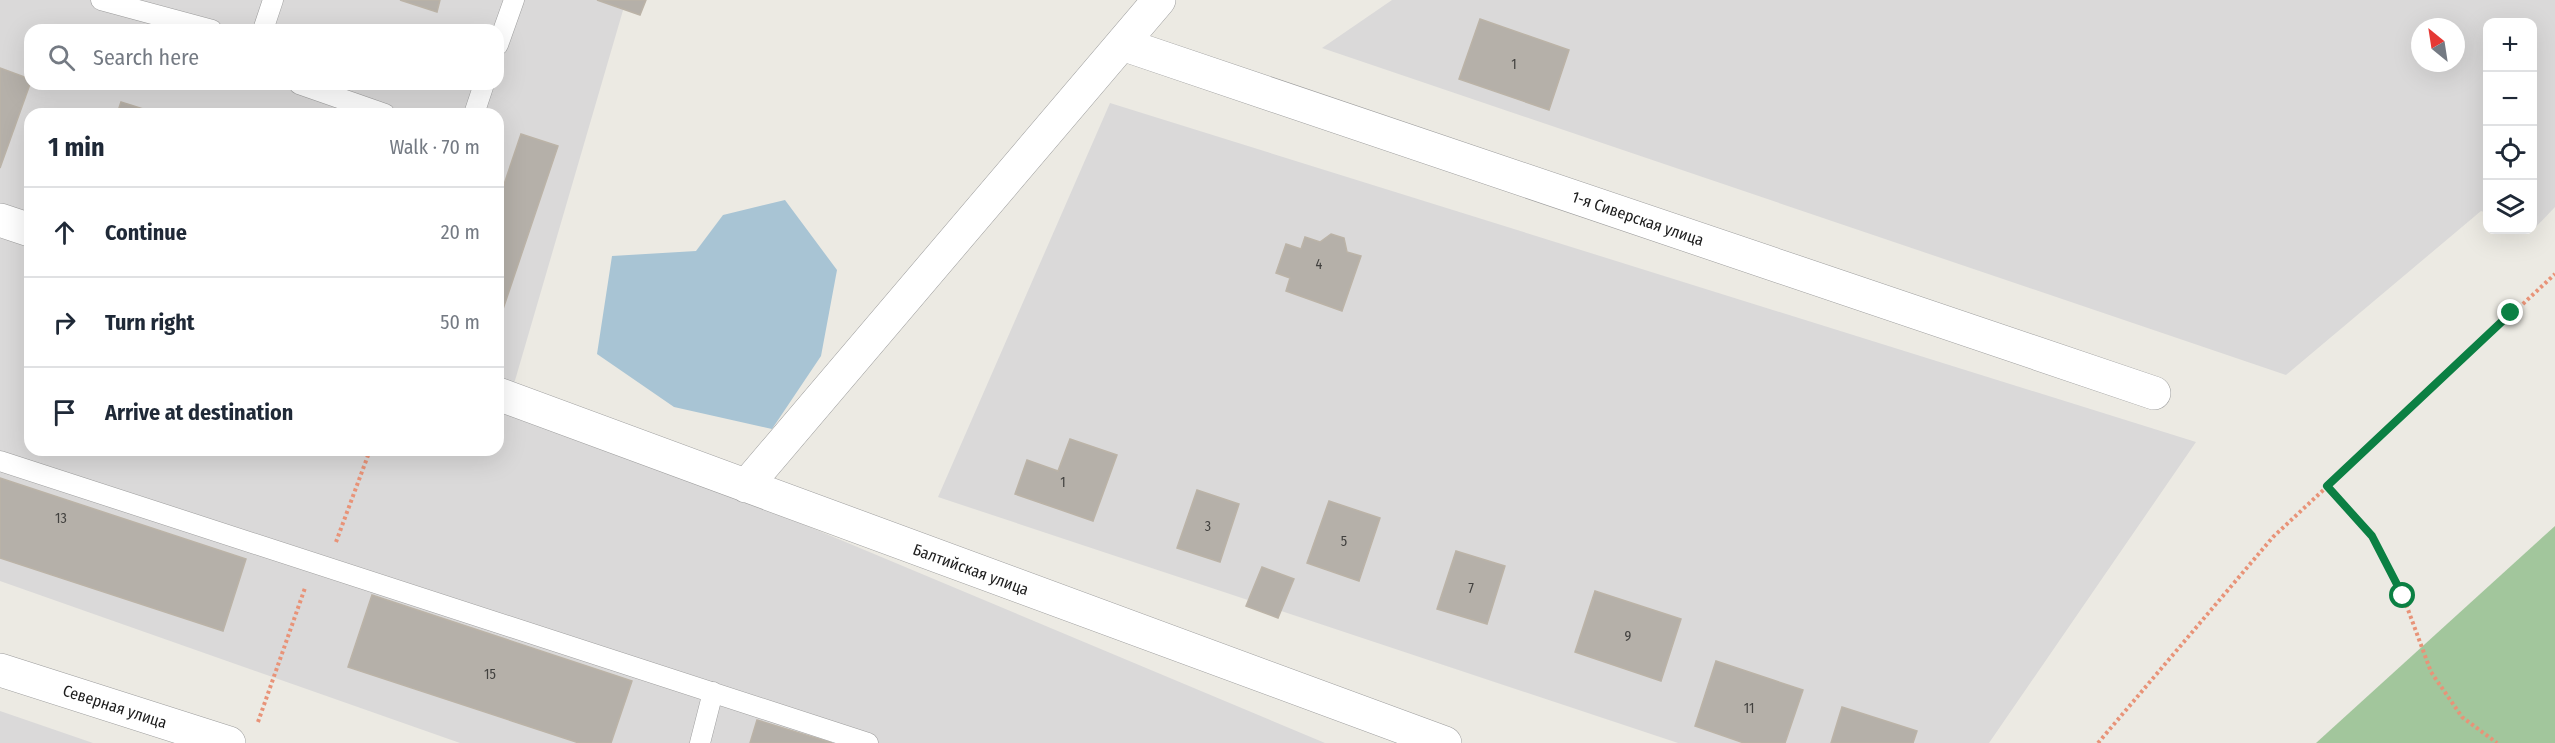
<!DOCTYPE html>
<html lang="en">
<head>
<meta charset="utf-8">
<style>
  :root { --surface:#fff; --page:#f2f2f3; --text:#1f2937; --muted:#747a83; --line:#e0e1e3 }
  body { margin:0; font-family:"Fira Sans Condensed",sans-serif; background:var(--page); color:var(--text) }
  .controls { position:absolute; right:18px; top:18px; display:grid; overflow:hidden; border-radius:12px; box-shadow:0 6px 24px #0002 }
  .controls button { width:54px; height:54px; display:grid; place-items:center; padding:0; border:0; border-bottom:2px solid var(--line); background:var(--surface); color:var(--text); font:30px sans-serif }
  .compass { position:absolute; left:2411px; top:18px; width:54px; height:54px; border-radius:50%; background:var(--surface); box-shadow:0 6px 24px #0002; rotate:330deg }
  .stop { position:absolute; width:18px; height:18px; margin:-14px; border:4px solid #0b8043; border-radius:50%; background:#fff }
  .stop.end { background:#0b8043; border-color:#fff; box-shadow:0 2px 6px #0008 }
  .list { margin:0; padding:0; list-style:none }
  h2 { display:flex; justify-content:space-between; align-items:center; height:78px; margin:0; padding:0 24px; font-size:26px }
  h2 small { font-size:20px; font-weight:400; color:var(--muted) }
  .list li { display:grid; grid-template-columns:39px 1fr auto; gap:18px; align-items:center; box-sizing:border-box; height:90px; padding:0 24px; border-top:2px solid var(--line) }
  .list b { display:block; font-size:22px; white-space:nowrap }
  .list em { font-size:20px; font-style:normal; color:var(--muted) }
  .icon { flex:none; width:33px; height:33px; fill:none; stroke:currentColor; stroke-width:2; stroke-linecap:round; stroke-linejoin:round }
  .map { position:relative; flex:none; width:2555px; height:743px; overflow:hidden }
  .search { position:absolute; background:var(--surface); box-shadow:0 6px 24px #0002; left:24px; top:24px; width:480px; height:66px; display:flex; align-items:center; gap:15px; box-sizing:border-box; padding:0 21px; border-radius:18px; color:var(--muted); font-size:22px }
  .panel { position:absolute; background:var(--surface); box-shadow:0 6px 24px #0002; left:24px; top:108px; width:480px; height:348px; border-radius:18px }
  .map>svg:first-child { display:block }
  .residential { fill:#dad9d9; fill-rule:evenodd }
  .forest { fill:#a2c69c }
  .water { fill:#a8c4d4 }
  .building { fill:#b5b0a9; stroke:#bbb3a7; stroke-width:1.5 }
  .lines { fill:none; stroke-linecap:round; stroke-linejoin:round }
  .service-casing { stroke:#9d9d9d; stroke-width:21 }
  .minor-casing { stroke:#9d9d9d; stroke-width:34 }
  .path { stroke:#e89378; stroke-width:4; stroke-dasharray:3 3; stroke-linecap:butt }
  .service { stroke:#fff; stroke-width:20 }
  .minor { stroke:#fff; stroke-width:33 }
  .route { stroke:#0b8043; stroke-width:8 }
  .labels { text-anchor:middle; stroke-width:4.5; stroke-linejoin:round; paint-order:stroke }
  .number-label { font-size:14px; fill:#42413f }
  .street-label { font-size:16px; fill:#1c1c1c; stroke:#fff }
</style>
</head>
<body>
<div class="map">
<svg width="2555" height="743" viewBox="0 0 2555 743">
  <rect width="100%" height="100%" fill="#eceae3"/>
  <path class="residential" d="M0,0H626L509,401L1325,743H460L0,581ZM30,30H498V84H30ZM30,114H498V450H30Z
    M1392,0H2555V207L2531,232L2525,230H2532V22H2488L2487,213L2481,211L2286,375L1322,48ZM2420,27H2456V63H2420Z
    M1110,103L2196,442L1989,743H1678L938,497Z
    M0,711L93,743H0Z"/>
  <path class="forest" d="M2555,526V743H2316Z"/>
  <path class="water" d="M785,200L837,270L821,356L772,429L674,407L597,354L612,256L696,251L723,215Z"/>
  <path class="building" d="M400,0H440L437,12Z
    M597,0H646L640,15Z
    M1480,19L1569,50L1549,110L1459,79Z
    M0,68L30,79V84L0,168Z
    M121,102L159,114H117Z
    M521,134L558,146L498,324V202Z
    M1331,234L1344,238L1347,252L1361,256L1342,311L1286,291L1290,278L1276,273L1286,244L1301,249L1305,237L1320,242Z
    M1070,439L1117,455L1093,521L1015,494L1027,460L1058,471Z
    M0,478L246,559L223,631L0,558Z
    M1197,490L1239,504L1220,562L1177,548Z
    M1329,501L1380,518L1359,581L1307,563Z
    M1456,551L1505,566L1487,624L1437,609Z
    M1262,567L1294,579L1278,618L1246,606Z
    M1595,591L1681,619L1661,681L1575,652Z
    M372,595L632,681L611,743H579L348,667Z
    M1716,661L1803,690L1785,743H1744L1695,726Z
    M1842,707L1917,731L1913,743H1831Z
    M757,720L832,743H750Z"/>
  <g class="lines">
    <g class="service-casing">
      <path id="service" d="M101,0L212,30
        M263,30L273,0
        M498,45L514,0
        M299,84L385,114
        M474,114L484,84
        M0,461L868,743
        M700,743L713,692"/>
    </g>
    <g class="minor-casing">
      <path id="minor" d="M1122,44L2154,393
        M0,220L30,230
        M498,394L1445,743
        M746,486L1159,0
        M0,670L229,743"/>
    </g>
    <path class="path" d="M2327,486L2372,536L2403,596L2431,672L2462,717L2497,743
      M336,542L370,450
      M258,722L305,588
      M2098,743L2273,537L2555,274"/>
    <use href="#service" class="service"/>
    <use href="#minor" class="minor"/>
  </g>
  <g class="lines">
    <path class="route" d="M2403,596L2372,536L2327,486L2511,313"/>
  </g>
  <g class="labels">
    <g class="number-label">
      <text x="1514" y="69">1</text>
      <text x="1319" y="269">4</text>
      <text x="1063" y="487">1</text>
      <text x="61" y="523">13</text>
      <text x="1208" y="531">3</text>
      <text x="1344" y="546">5</text>
      <text x="1471" y="593">7</text>
      <text x="1628" y="641">9</text>
      <text x="490" y="679">15</text>
      <text x="1749" y="713">11</text>
    </g>
    <g class="street-label">
      <text transform="translate(1638 218) rotate(19)" y="6">1-я Сиверская улица</text>
      <text transform="translate(971 569) rotate(20)" y="6">Балтийская улица</text>
      <text transform="translate(115 706) rotate(18)" y="6">Северная улица</text>
    </g>
  </g>
</svg>
<div class="controls">
<button>+</button>
<button>−</button>
<button><svg class="icon" aria-label="locate" viewBox="0 0 24 24"><circle cx="12" cy="12" r="6"/><path d="M12 2v4M12 18v4M2 12h4M18 12h4"/></svg></button>
<button><svg class="icon" aria-label="layers" viewBox="0 0 24 24"><path d="M12 4l9 5-9 5-9-5zM3 14l9 5 9-5"/></svg></button>
</div>
<svg class="compass" viewBox="-18 -18 36 36"><path d="M0-13l5 13h-10z" fill="#e53935"/><path d="M0 13l5-13h-10z" fill="#747a83"/></svg>
<div class="stop" style="left:2403px;top:596px"></div>
<div class="stop end" style="left:2511px;top:313px"></div>
<div class="search"><svg class="icon" aria-label="search" viewBox="0 0 24 24"><circle cx="10" cy="10" r="6"/><path d="M15 15l6 6"/></svg>Search here</div>
<section class="panel">
<h2>1 min<small>Walk · 70 m</small></h2>
<ul class="list">
<li><svg class="icon" aria-label="ahead" viewBox="0 0 24 24"><path d="M12 20V5M6 11l6-6 6 6"/></svg><div><b>Continue</b></div><em>20 m</em></li>
<li><svg class="icon" aria-label="right" viewBox="0 0 24 24"><path d="M7 20v-9h11M14 6l5 5-5 5"/></svg><div><b>Turn right</b></div><em>50 m</em></li>
<li><svg class="icon" aria-label="arrive" viewBox="0 0 24 24"><path d="M6 21V4h12l-3 4 3 4H6"/></svg><div><b>Arrive at destination</b></div></li>
</ul>
</section>
</div>
</body>
</html>
